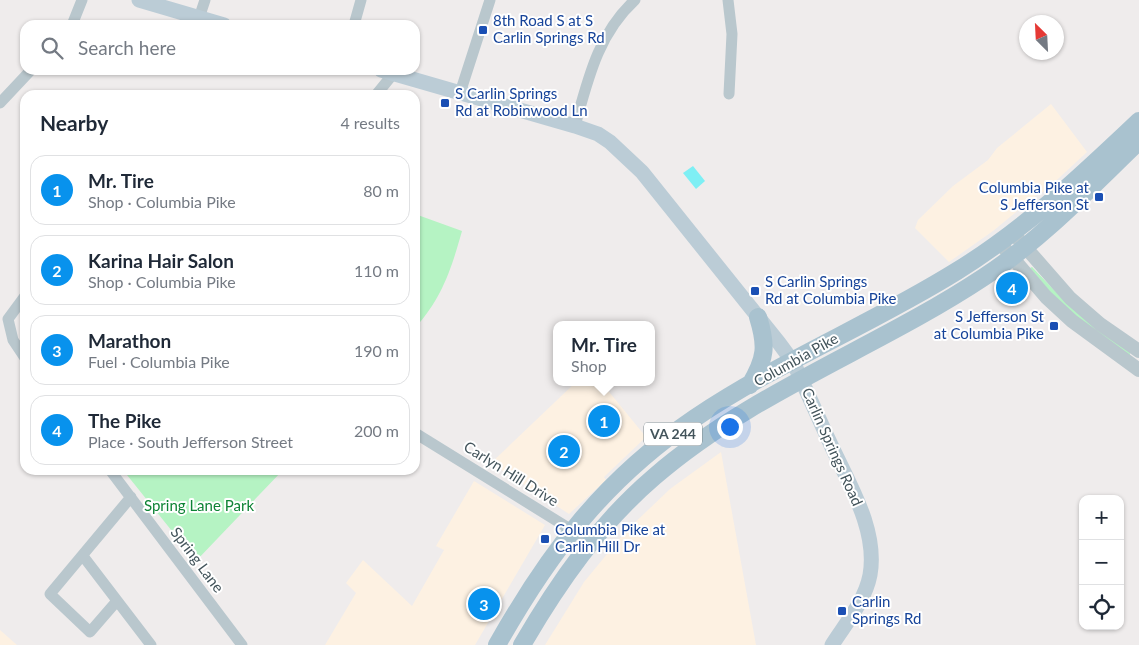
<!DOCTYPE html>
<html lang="en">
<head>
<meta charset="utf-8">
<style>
  :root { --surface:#fff; --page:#f6f6f7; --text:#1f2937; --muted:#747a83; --line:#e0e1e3; --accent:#0892ed }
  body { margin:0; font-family:Lato,sans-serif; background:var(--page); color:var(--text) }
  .controls { position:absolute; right:15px; bottom:15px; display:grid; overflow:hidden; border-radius:10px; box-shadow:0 1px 4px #0004 }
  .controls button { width:45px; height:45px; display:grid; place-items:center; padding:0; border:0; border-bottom:1px solid var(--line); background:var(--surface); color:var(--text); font:25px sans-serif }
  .compass { position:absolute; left:1019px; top:15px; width:45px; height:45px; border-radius:50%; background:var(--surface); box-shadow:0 1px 4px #0004; rotate:336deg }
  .you { position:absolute; left:729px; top:426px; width:18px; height:18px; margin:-12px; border:4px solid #fff; border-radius:50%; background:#1a73e8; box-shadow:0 0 0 8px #1a73e833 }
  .badge { display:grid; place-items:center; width:32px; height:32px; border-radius:50%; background:var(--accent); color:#fff; font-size:16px; font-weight:700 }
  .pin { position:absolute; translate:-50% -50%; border:2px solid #fff; box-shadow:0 1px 5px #0006 }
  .popup { position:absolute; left:553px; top:321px; width:102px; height:65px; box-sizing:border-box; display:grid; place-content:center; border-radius:10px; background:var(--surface); filter:drop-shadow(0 1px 4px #0005); font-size:16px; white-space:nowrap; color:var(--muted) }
  .popup b { font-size:19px; color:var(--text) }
  .popup::after { content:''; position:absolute; left:50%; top:100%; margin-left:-10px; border:10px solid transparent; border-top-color:var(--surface) }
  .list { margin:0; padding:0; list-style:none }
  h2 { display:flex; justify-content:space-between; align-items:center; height:65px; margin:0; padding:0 20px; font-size:21px }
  h2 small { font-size:16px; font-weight:400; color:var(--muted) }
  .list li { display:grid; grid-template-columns:32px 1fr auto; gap:15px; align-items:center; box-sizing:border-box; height:70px; margin:0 10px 10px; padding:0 10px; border:1px solid var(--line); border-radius:15px }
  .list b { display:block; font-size:19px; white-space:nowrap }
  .list p { margin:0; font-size:16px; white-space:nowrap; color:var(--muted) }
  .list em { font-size:16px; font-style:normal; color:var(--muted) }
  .icon { flex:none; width:28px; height:28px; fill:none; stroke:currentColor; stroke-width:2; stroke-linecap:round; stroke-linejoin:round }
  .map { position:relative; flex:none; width:1139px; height:645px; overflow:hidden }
  .search { position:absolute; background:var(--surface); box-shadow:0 1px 4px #0004; left:20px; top:20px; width:400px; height:55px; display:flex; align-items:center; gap:12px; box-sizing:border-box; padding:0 18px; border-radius:15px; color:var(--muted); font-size:19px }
  .panel { position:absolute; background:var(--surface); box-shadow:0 1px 4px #0004; left:20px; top:90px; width:400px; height:385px; border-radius:15px }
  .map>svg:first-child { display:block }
  .commercial { fill:#fdf1e2 }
  .green { fill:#b5f3c3 }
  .water { fill:#7eeff4 }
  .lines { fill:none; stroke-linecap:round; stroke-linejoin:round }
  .minor { stroke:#b9c7cd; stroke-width:11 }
  .tertiary { stroke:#b9c7cd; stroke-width:14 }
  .secondary { stroke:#bbccd6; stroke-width:15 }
  .primary { stroke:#a9c2cf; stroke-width:18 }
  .transit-dot { fill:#1a4fb4; stroke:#fff; stroke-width:2 }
  .labels { text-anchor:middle; stroke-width:4; stroke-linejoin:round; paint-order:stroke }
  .shield { fill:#fff; stroke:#7b878c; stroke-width:1 }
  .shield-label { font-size:14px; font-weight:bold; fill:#43545b }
  .transit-label { font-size:15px; fill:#164399; stroke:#fff; text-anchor:start }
  .street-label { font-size:15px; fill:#43545b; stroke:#fff }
  .park-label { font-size:15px; fill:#0e8335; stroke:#fff }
</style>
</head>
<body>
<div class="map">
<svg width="1139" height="645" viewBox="0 0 1139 645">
  <rect width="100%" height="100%" fill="#efecec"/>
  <path class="commercial" d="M1051,104L1087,152L1045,191L1038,194L993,231L949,262L915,228L918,220L953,186L988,160L997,148Z
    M576,382H601L646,437L604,477L606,480L569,514L491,463Z
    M721,452L756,645H545L584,582L626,531L670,489Z
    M474,481L545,525L475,645H325L356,593L346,583L363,560L412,606L444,550L436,546Z
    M0,630L17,645H0Z"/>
  <path class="green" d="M415,214L462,231C451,270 442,298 415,328Z
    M1032,267L1058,294L1130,352V356L1071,317L1030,268Z
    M123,470H283L196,561Z"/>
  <path class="water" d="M693,166L705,181L696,189L683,173Z"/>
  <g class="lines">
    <path class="minor" d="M728,0L732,34L729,94
      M199,18L205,0
      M72,25L82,0
      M354,25L361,0
      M460,93L490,0
      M376,95L393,74
      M0,103L31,70
      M575,126C588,79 598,34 635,0
      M25,296L8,319L13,340L25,358
      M415,433L591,542
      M110,470L242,645
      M83,556L151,645
      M116,602L90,632L50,594L131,497"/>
    <path class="tertiary" d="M1013,233L1070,298L1100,324L1139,351
      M1005,249L1046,297L1072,321L1139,370"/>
    <path class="secondary" d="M139,0L224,25
      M381,70L575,126L598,134L610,142L642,172L779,343L793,362C806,389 818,417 831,445C849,484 878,530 870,575C865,601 846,623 832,645"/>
    <path class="primary" d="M750,385C766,358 767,346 758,317
      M497,645C550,551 605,479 695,418C778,362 872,324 957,271C1025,229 1081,176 1139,121
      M522,645C558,583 599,524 654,477C752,392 877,348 984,277C1042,239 1089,189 1139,141"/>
  </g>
  <g class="transit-dot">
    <rect x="478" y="25" width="10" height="10" rx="2.5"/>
    <rect x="440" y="98" width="10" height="10" rx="2.5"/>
    <rect x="1094" y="192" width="10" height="10" rx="2.5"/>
    <rect x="750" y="286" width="10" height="10" rx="2.5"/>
    <rect x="1049" y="321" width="10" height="10" rx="2.5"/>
    <rect x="540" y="534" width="10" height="10" rx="2.5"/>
    <rect x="837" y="606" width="10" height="10" rx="2.5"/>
  </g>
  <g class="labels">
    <rect class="shield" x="644" y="422.5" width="58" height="23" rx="4"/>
    <g class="shield-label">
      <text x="673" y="439">VA 244</text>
    </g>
    <g class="transit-label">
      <text x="493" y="26">8th Road S at S<tspan x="493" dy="17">Carlin Springs Rd</tspan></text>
      <text x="455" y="99">S Carlin Springs<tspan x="455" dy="17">Rd at Robinwood Ln</tspan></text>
      <text x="1089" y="193" text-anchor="end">Columbia Pike at<tspan x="1089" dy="17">S Jefferson St</tspan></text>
      <text x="765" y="287">S Carlin Springs<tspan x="765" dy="17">Rd at Columbia Pike</tspan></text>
      <text x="1044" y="322" text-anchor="end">S Jefferson St<tspan x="1044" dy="17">at Columbia Pike</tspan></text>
      <text x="555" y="535">Columbia Pike at<tspan x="555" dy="17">Carlin Hill Dr</tspan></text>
      <text x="852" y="607">Carlin<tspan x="852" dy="17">Springs Rd</tspan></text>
    </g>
    <g class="street-label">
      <text transform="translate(796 360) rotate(-29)" y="5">Columbia Pike</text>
      <text transform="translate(832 447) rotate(66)" y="5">Carlin Springs Road</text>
      <text transform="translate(511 474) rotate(32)" y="5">Carlyn Hill Drive</text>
      <text transform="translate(197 560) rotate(53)" y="5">Spring Lane</text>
    </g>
    <g class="park-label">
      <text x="199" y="511">Spring Lane Park</text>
    </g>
  </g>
</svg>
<div class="controls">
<button>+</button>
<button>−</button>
<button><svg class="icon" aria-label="locate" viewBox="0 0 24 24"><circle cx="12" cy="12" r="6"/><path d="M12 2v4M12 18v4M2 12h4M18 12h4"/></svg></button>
</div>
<svg class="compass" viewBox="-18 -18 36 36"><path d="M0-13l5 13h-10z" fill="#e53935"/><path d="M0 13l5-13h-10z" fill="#747a83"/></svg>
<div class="you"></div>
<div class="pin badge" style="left:604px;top:421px">1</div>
<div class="popup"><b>Mr. Tire</b>Shop</div>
<div class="pin badge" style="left:564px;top:451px">2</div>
<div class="pin badge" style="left:484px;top:604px">3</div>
<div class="pin badge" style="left:1012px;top:288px">4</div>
<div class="search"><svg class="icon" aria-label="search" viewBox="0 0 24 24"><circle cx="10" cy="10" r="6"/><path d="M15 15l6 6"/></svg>Search here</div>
<section class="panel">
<h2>Nearby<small>4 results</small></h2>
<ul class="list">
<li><span class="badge">1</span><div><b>Mr. Tire</b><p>Shop · Columbia Pike</p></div><em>80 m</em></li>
<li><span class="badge">2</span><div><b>Karina Hair Salon</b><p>Shop · Columbia Pike</p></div><em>110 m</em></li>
<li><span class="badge">3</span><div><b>Marathon</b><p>Fuel · Columbia Pike</p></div><em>190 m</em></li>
<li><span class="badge">4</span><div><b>The Pike</b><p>Place · South Jefferson Street</p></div><em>200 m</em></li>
</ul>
</section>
</div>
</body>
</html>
